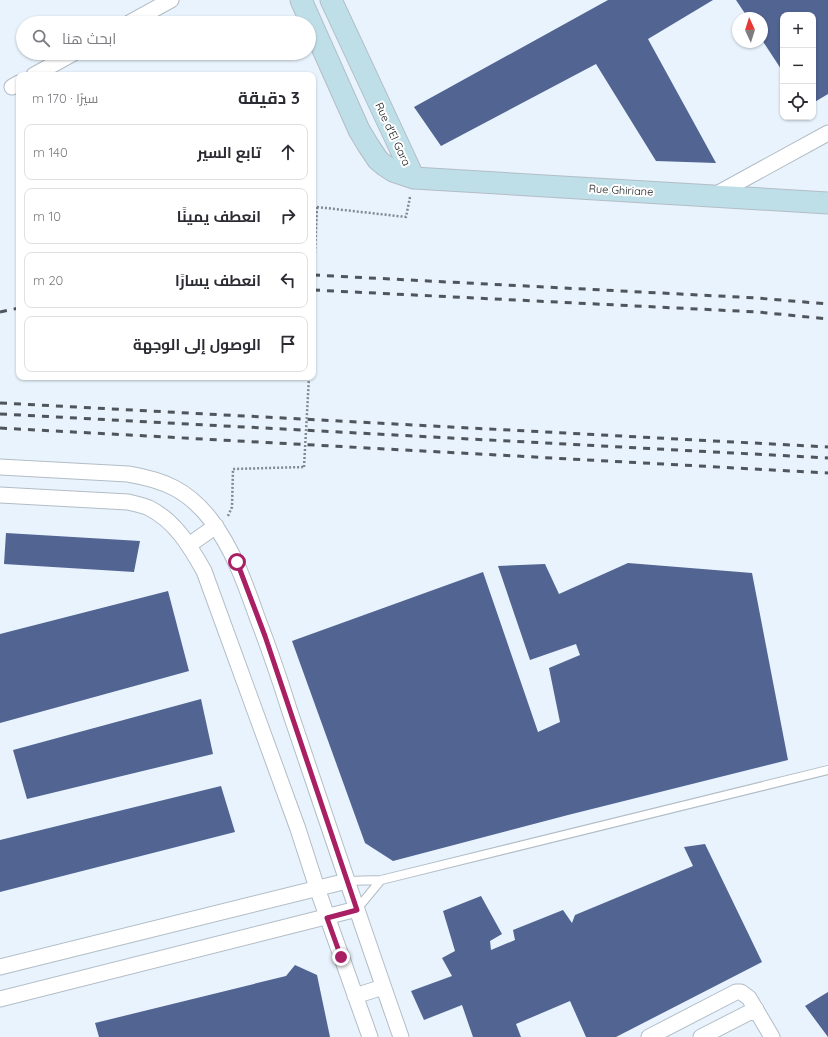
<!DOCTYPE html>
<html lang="ar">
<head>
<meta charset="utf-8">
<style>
  :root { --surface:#fff; --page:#f7f7f7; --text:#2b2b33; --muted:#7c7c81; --line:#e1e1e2 }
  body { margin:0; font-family:Quicksand,Cairo,sans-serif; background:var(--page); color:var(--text); direction:rtl }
  .controls { position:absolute; right:12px; top:12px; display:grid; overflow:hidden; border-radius:8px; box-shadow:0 1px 3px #0004 }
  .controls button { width:36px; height:36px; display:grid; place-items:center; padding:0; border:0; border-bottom:1px solid var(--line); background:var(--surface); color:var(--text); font:20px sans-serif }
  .compass { position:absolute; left:732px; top:12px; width:36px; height:36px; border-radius:50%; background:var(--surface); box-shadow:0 1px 3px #0004; rotate:356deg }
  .stop { position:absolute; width:12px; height:12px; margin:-9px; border:3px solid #a91f64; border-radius:50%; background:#fff }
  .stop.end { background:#a91f64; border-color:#fff; box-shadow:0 1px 4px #0008 }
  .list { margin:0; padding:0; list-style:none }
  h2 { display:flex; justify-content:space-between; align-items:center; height:52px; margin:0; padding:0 16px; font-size:17px }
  h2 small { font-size:13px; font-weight:400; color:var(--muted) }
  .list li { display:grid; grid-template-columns:26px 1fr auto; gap:12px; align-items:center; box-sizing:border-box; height:56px; margin:0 8px 8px; padding:0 8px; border:1px solid var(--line); border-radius:8px }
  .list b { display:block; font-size:15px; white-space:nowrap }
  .list em { font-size:13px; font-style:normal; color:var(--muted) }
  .icon { flex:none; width:22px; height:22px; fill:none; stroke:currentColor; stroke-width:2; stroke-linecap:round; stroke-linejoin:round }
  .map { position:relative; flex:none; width:828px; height:1037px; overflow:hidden; direction:ltr }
  .search { position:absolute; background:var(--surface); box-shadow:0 1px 3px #0004; left:16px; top:16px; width:300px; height:44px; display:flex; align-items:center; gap:10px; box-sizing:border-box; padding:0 14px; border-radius:22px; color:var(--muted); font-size:15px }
  .panel { position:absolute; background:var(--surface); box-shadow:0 1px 3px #0004; left:16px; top:72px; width:300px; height:308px; border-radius:8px; direction:rtl }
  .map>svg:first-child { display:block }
  .building { fill:#516492 }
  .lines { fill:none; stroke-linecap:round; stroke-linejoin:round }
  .lane-casing { stroke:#b2bdc6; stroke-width:10 }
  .street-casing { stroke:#b2bdc6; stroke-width:17 }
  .secondary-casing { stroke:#b2bdc6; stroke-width:23 }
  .path { stroke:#818990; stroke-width:2.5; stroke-dasharray:2 2; stroke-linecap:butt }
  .lane { stroke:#fff; stroke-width:8 }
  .street { stroke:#fff; stroke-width:15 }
  .secondary { stroke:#bfdfe8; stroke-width:21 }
  .rail { stroke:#4f555a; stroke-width:3; stroke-dasharray:7 7; stroke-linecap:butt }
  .path-bridge { stroke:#818990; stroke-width:2.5; stroke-dasharray:2 2; stroke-linecap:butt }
  .route { stroke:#a91f64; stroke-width:5 }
  .labels { text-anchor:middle; stroke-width:4; stroke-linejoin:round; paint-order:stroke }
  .street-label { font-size:11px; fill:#13171a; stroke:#fff }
</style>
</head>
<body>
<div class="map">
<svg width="828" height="1037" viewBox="0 0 828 1037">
  <rect width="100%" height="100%" fill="#e8f3fd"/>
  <path class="building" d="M608,0H713L648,39L716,163L656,161L596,64L441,146L414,107Z
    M736,0H828V94L813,103V15H783V72L762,40V18H748Z
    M6,533L140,541L134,572L4,564Z
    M628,563L752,573L788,760L568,815L393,861L365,843L292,641L483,572L538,732L560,722L549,668L580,655L576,644L530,660L498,566L545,564L559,594Z
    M168,591L189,671L0,723V634Z
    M201,699L213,754L27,799L13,750Z
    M221,786L235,832L0,892V840Z
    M705,844L762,962L616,1037H586L570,1001L516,1024L521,1037H473L462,1005L424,1020L411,991L452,976L442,958L455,951L443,911L481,896L502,934L490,941L491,950L515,940L513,930L563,910L572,923L575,915L693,866L684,847Z
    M295,965L317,975L330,1037H99L95,1023L286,976Z
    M828,992V1037L805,1006Z"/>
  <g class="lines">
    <g class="lane-casing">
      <path id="lane" d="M347,881L381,880L828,770
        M357,909L381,880"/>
    </g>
    <g class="street-casing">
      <path id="street" d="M129,23L171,0
        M34,75L74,53
        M12,87L19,83
        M713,196L828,133
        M0,467L128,474C164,480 188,490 211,520C233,549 245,583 257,617C269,648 280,680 290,712C327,821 363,929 401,1037
        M0,495L128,502C135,504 143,505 149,508C175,521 190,546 204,571L298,829L317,888L370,1037
        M189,545L216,526
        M0,967L347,881
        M355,996L383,987
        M0,999L357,909
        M649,1037L736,992H741L749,998L772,1037
        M701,1037L756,1009"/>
    </g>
    <g class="secondary-casing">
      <path id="secondary" d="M301,0L359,130L368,145L378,160L384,165L393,171L414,178L828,203
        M331,0L414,178"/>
    </g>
    <path class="path" d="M317,207L406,217L410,197
      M228,516L232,507L233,469L304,467"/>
    <use href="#lane" class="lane"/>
    <use href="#street" class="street"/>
    <use href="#secondary" class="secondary"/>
    <path class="rail" d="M313,275L757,298L828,304
      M313,290L758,312L828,319
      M0,312L19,308
      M0,403L828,447
      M0,414L828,458
      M0,428L828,473"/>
    <path class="path-bridge" d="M313,293L317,207
      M304,467L309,377"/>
  </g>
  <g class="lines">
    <path class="route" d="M237,562L265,636L357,910L327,918L341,957"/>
  </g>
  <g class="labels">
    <g class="street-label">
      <text transform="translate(393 134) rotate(65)" y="4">Rue d'El Gara</text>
      <text transform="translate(621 190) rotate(3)" y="4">Rue Ghiriane</text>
    </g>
  </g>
</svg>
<div class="controls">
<button>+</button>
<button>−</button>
<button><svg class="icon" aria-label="locate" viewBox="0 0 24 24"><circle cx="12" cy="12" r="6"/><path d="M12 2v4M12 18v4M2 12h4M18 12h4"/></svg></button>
</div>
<svg class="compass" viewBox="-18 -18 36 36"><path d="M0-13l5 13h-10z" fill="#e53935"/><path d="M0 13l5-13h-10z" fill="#7c7c81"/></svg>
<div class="stop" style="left:237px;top:562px"></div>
<div class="stop end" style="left:341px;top:957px"></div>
<div class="search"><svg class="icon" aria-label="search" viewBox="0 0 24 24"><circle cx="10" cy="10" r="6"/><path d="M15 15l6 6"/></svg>ابحث هنا</div>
<section class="panel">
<h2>3 دقيقة<small>سيرًا · 170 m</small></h2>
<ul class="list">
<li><svg class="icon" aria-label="ahead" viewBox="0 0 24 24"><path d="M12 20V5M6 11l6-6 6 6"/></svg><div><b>تابع السير</b></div><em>140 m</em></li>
<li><svg class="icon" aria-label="right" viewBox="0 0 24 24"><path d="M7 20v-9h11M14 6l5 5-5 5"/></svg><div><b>انعطف يمينًا</b></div><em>10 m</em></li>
<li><svg class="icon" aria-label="left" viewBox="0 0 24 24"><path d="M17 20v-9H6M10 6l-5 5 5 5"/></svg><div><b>انعطف يسارًا</b></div><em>20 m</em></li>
<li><svg class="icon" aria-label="arrive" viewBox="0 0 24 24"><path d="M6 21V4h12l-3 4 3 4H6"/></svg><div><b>الوصول إلى الوجهة</b></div></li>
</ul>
</section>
</div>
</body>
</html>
